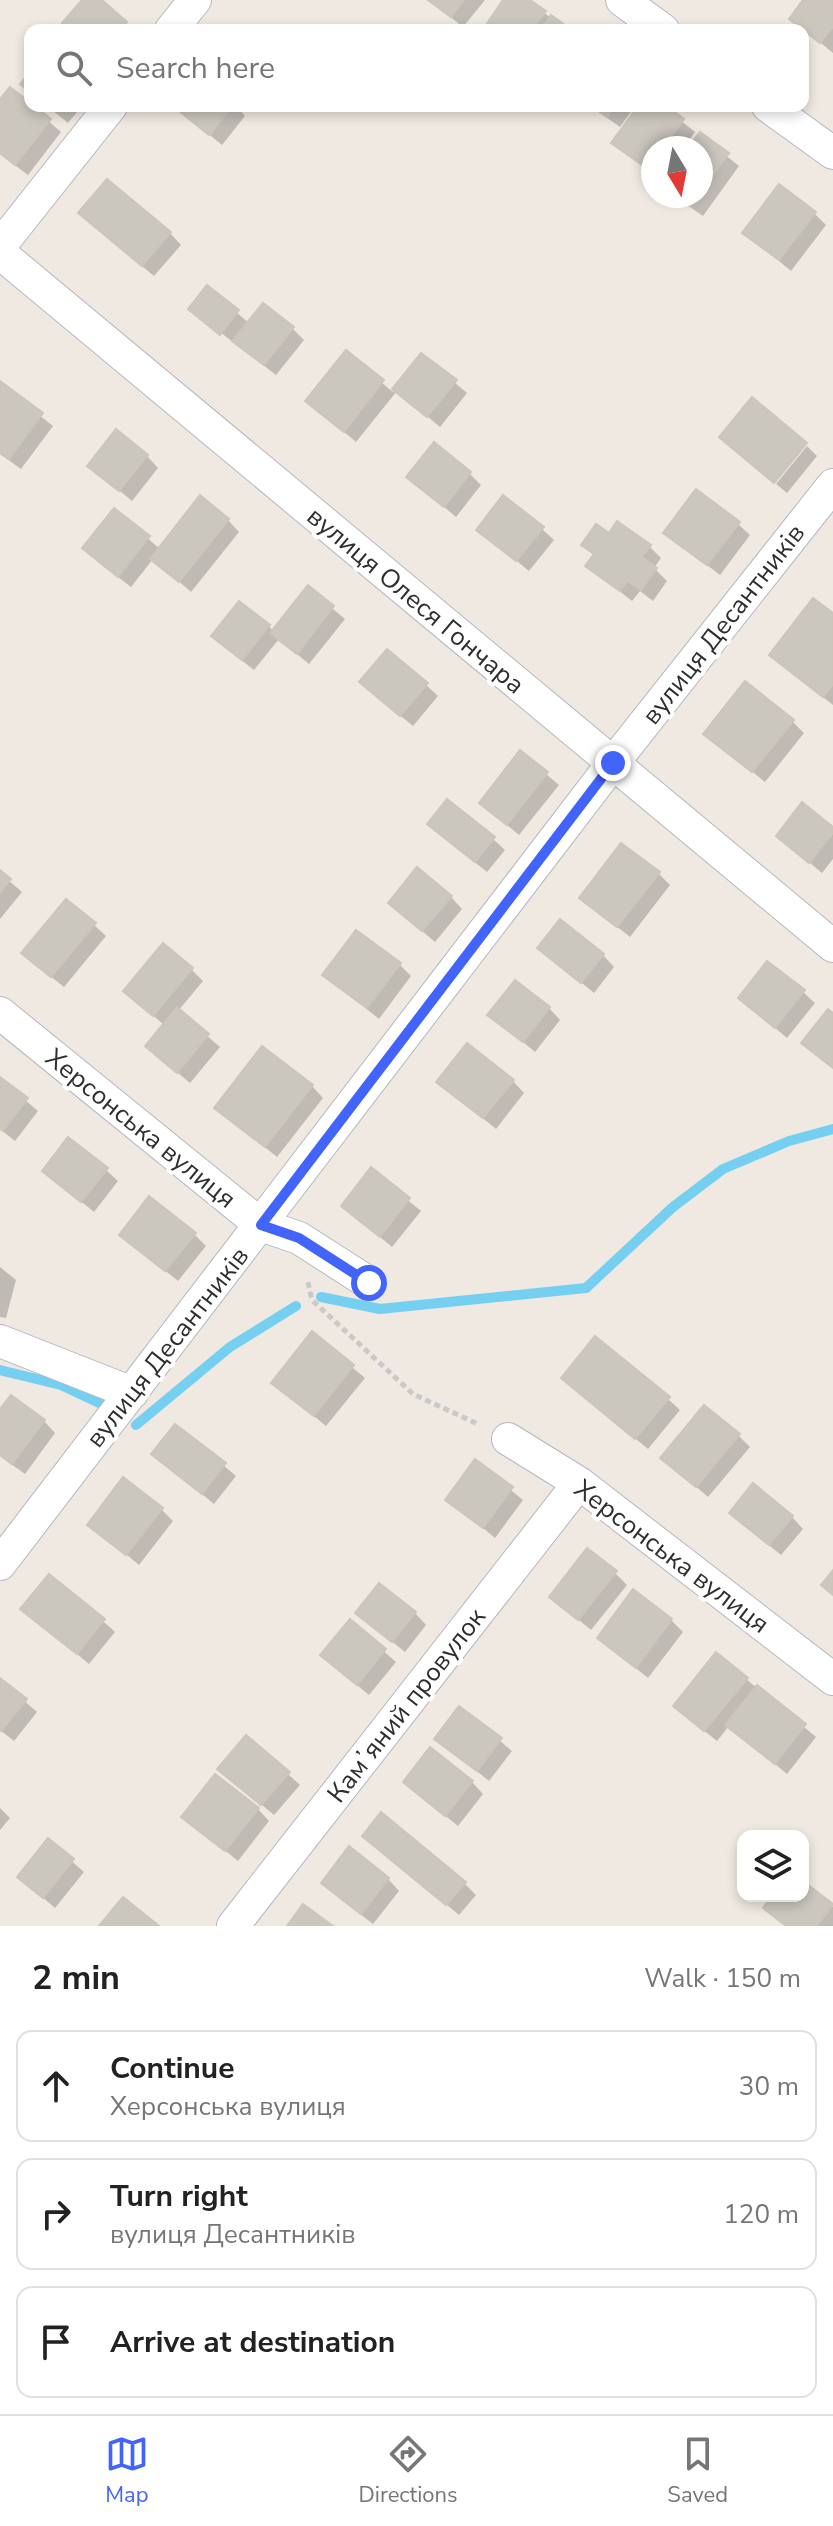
<!DOCTYPE html>
<html lang="en">
<head>
<meta charset="utf-8">
<style>
  :root { --surface:#fff; --page:#f6f6f6; --text:#222; --muted:#767676; --line:#e0e0e0; --accent:#4264fb }
  body { margin:0; font-family:"Nunito Sans",sans-serif; background:var(--page); color:var(--text) }
  .controls { position:absolute; right:24px; bottom:24px; display:grid; overflow:hidden; border-radius:16px; box-shadow:0 4px 12px #0003 }
  .controls button { width:72px; height:72px; display:grid; place-items:center; padding:0; border:0; border-bottom:2px solid var(--line); background:var(--surface); color:var(--text); font:40px sans-serif }
  .compass { position:absolute; left:641px; top:136px; width:72px; height:72px; border-radius:50%; background:var(--surface); box-shadow:0 4px 12px #0003; rotate:170deg }
  .stop { position:absolute; width:24px; height:24px; margin:-18px; border:6px solid #4264fb; border-radius:50%; background:#fff }
  .stop.end { background:#4264fb; border-color:#fff; box-shadow:0 2px 8px #0008 }
  .list { margin:0; padding:0; list-style:none }
  h2 { display:flex; justify-content:space-between; align-items:center; height:104px; margin:0; padding:0 32px; font-size:34px }
  h2 small { font-size:26px; font-weight:400; color:var(--muted) }
  .list li { display:grid; grid-template-columns:52px 1fr auto; gap:24px; align-items:center; box-sizing:border-box; height:112px; margin:0 16px 16px; padding:0 16px; border:2px solid var(--line); border-radius:16px }
  .list b { display:block; font-size:30px; white-space:nowrap }
  .list p { margin:0; font-size:26px; white-space:nowrap; color:var(--muted) }
  .list em { font-size:26px; font-style:normal; color:var(--muted) }
  .icon { flex:none; width:44px; height:44px; fill:none; stroke:currentColor; stroke-width:2; stroke-linecap:round; stroke-linejoin:round }
  .map { position:relative; flex:none; width:833px; height:1926px; overflow:hidden }
  .search { position:absolute; background:var(--surface); box-shadow:0 4px 12px #0003; left:24px; right:24px; top:24px; height:88px; display:flex; align-items:center; gap:20px; box-sizing:border-box; padding:0 28px; border-radius:16px; color:var(--muted); font-size:30px }
  .sheet { height:488px; background:var(--surface) }
  nav { display:flex; justify-content:space-around; align-items:center; box-sizing:border-box; height:112px; border-top:2px solid var(--line); background:var(--surface); font-size:22px; color:var(--muted) }
  nav a { display:grid; justify-items:center; gap:4px }
  nav .on { color:var(--accent) }
  .map>svg:first-child { display:block }
  .shadow { fill:#0003 }
  .lines { fill:none; stroke-linecap:round; stroke-linejoin:round }
  .stream { stroke:#75cff0; stroke-width:10 }
  .building { fill:#cbc7bf; stroke:#cbc5ba; stroke-width:2 }
  .street-casing { stroke:#b4b7c1; stroke-width:34 }
  .path { stroke:#c9c9c9; stroke-width:5; stroke-dasharray:6 4; stroke-linecap:butt }
  .street { stroke:#fff; stroke-width:32 }
  .route { stroke:#4264fb; stroke-width:10 }
  .labels { text-anchor:middle; stroke-width:8; stroke-linejoin:round; paint-order:stroke }
  .street-label { font-size:26px; fill:#2e2e2e; stroke:#fff }
</style>
</head>
<body>
<div class="map">
<svg width="833" height="1926" viewBox="0 0 833 1926">
  <rect width="100%" height="100%" fill="#efe9e1"/>
  <path class="shadow" d="M85,0H99L132,30H72Z
    M429,0H485L463,27Z
    M505,0H526L568,30H493Z
    M806,0H833V53L792,19Z
    M0,103L31,106L61,132L28,175L0,154Z
    M47,106H82L68,123Z
    M175,106H236L245,116L222,145Z
    M590,106H635L620,127Z
    M640,106H663L695,132L683,148H653V174L614,143Z
    M700,135L739,166L703,216L674,196H701V148H690Z
    M814,213L826,225L791,271L745,233Z
    M92,225L170,233L181,245L154,276Z
    M207,288L249,323L293,329L304,340L276,375L190,309Z
    M346,353L393,392L422,355L467,393L440,427L397,391L356,442L308,401Z
    M0,384L53,426L21,469L0,454Z
    M807,446L817,456L787,493L776,484Z
    M147,456L158,468L132,501L90,466Z
    M470,474L481,485L456,517L409,477Z
    M115,510L160,549L228,520L239,532L191,592L153,559L131,587L96,560Z
    M738,524L750,535L720,575L666,533Z
    M542,529L554,540L529,571L479,530Z
    M609,536L650,547L661,558L654,568L667,581L653,601L640,591L632,601L588,566L595,556L584,544Z
    M308,588L345,619L309,664L279,639L254,670L225,647L269,626L274,632Z
    M833,616V705L771,655Z
    M426,685L438,696L413,726L373,693Z
    M792,721L804,733L765,782L706,734Z
    M521,753L559,785L519,835L481,803Z
    M833,829V859L822,873L778,836Z
    M441,835L493,839L505,850L487,872Z
    M0,873L22,892L0,919Z
    M658,873L670,885L630,937L581,898Z
    M451,897L462,909L435,942L402,914Z
    M94,925L106,936L64,987L35,964Z
    M540,948L603,955L614,967L594,993Z
    M399,964L411,976L379,1019L325,975Z
    M191,969L203,981L178,1011L220,1047L190,1083L159,1057L164,1025L125,991Z
    M803,992L815,1003L787,1038L740,998Z
    M549,1008L560,1020L535,1052L490,1014Z
    M0,1079L38,1111L15,1141L0,1129Z
    M513,1081L524,1093L496,1129L439,1082Z
    M312,1086L323,1098L277,1157L217,1108Z
    M106,1170L118,1181L94,1212L44,1171Z
    M371,1170L421,1211L392,1247L343,1206Z
    M194,1234L206,1246L178,1281L121,1235Z
    M0,1267L16,1280L6,1318L0,1317Z
    M312,1334L365,1378L326,1426L274,1383Z
    M563,1378L668,1399L680,1410L648,1449Z
    M0,1413L44,1421L55,1433L25,1474L0,1456Z
    M176,1426L236,1476L214,1504L154,1454Z
    M738,1435L750,1447L708,1497L663,1458Z
    M476,1462L523,1500L495,1538L448,1499Z
    M161,1509L173,1521L139,1565L90,1524Z
    M792,1517L803,1529L781,1555L743,1524Z
    M615,1573L627,1585L591,1630L551,1597Z
    M23,1609L103,1621L115,1632L89,1664Z
    M357,1613H415L426,1625L405,1652Z
    M671,1620L683,1632L648,1678L599,1638Z
    M350,1622L396,1662L369,1695L334,1666Z
    M746,1679L816,1737L787,1774L729,1726L717,1741L687,1717Z
    M0,1680L37,1712L14,1741L0,1730Z
    M460,1708L512,1751L489,1781L436,1738Z
    M288,1774L300,1785L274,1815L232,1780Z
    M472,1782L483,1794L458,1826L417,1793Z
    M0,1808L10,1818L0,1830Z
    M258,1809L269,1821L238,1861L184,1817Z
    M364,1836L464,1883L476,1895L459,1915Z
    M49,1841L84,1872L55,1908L19,1877Z
    M388,1879L399,1891L373,1924L335,1894Z
    M803,1883L833,1907V1926H786L775,1896H803Z"/>
  <g class="lines">
    <path class="stream" d="M321,1297L380,1309L586,1288L673,1207L723,1169L789,1141L833,1129
      M0,1370L61,1385L110,1408
      M136,1425L230,1347L296,1306"/>
  </g>
  <path class="building" d="M82,0H102L127,22L121,30H70L62,23Z
    M428,0H464L451,17Z
    M503,0H530L546,11L532,30H493L486,25Z
    M803,0H833V27L820,43L789,19Z
    M551,15L572,30H541Z
    M30,72V92L20,84Z
    M10,87L51,119L15,165L0,153V99Z
    M173,106H233L209,135Z
    M592,106H615L607,117Z
    M638,106H667L684,119L663,148H653V162L648,169L611,143Z
    M700,132L729,153L701,191V148H688Z
    M107,179L171,232L142,266L78,213Z
    M779,184L816,212L779,260L742,233Z
    M676,196H698L690,206Z
    M207,285L239,310L220,335L188,309Z
    M263,303L294,327L264,365L232,341Z
    M346,350L384,380L344,432L305,401Z
    M421,353L457,380L427,417L392,389Z
    M0,381L43,413L9,459L0,453Z
    M752,397L807,443L774,483L719,437Z
    M116,429L148,455L119,491L87,466Z
    M434,442L471,472L444,507L406,477Z
    M696,489L740,522L707,565L663,533Z
    M200,495L229,519L179,582L150,559Z
    M503,495L544,527L516,561L476,530Z
    M114,508L150,536L118,577L82,548Z
    M617,521L651,545L642,557L657,568L641,590L627,581L620,591L585,566L594,554L581,545L596,524L609,533Z
    M308,585L334,606L297,654L270,633Z
    M813,598L833,613V684L823,697L769,655Z
    M239,601L270,625L242,660L211,636Z
    M387,649L428,683L400,716L359,682Z
    M745,681L794,720L752,772L703,734Z
    M520,750L548,772L507,825L479,803Z
    M447,799L495,837L475,862L427,824Z
    M802,802L833,827V833L809,863L776,836Z
    M621,843L660,872L617,927L579,898Z
    M417,867L452,896L422,931L388,903Z
    M0,870L11,879L0,893Z
    M66,899L96,923L51,977L21,953Z
    M560,919L604,954L581,983L537,948Z
    M356,930L401,963L367,1008L322,975Z
    M163,943L193,968L153,1016L123,991Z
    M767,961L805,990L775,1028L738,998Z
    M515,980L550,1007L523,1042L487,1015Z
    M177,1007L209,1034L177,1073L145,1046Z
    M828,1009L833,1013V1068L801,1043Z
    M467,1043L514,1080L483,1118L436,1082Z
    M262,1046L313,1085L265,1147L214,1108Z
    M0,1077L28,1098L3,1131L0,1129Z
    M68,1137L108,1168L81,1202L42,1171Z
    M371,1167L410,1198L380,1237L341,1206Z
    M149,1196L196,1233L165,1271L119,1235Z
    M312,1331L354,1365L314,1416L271,1383Z
    M595,1336L670,1397L635,1439L561,1378Z
    M11,1395L45,1420L12,1464L0,1455V1409Z
    M704,1405L740,1434L696,1487L660,1458Z
    M175,1424L226,1463L202,1494L151,1454Z
    M475,1459L513,1487L483,1528L445,1500Z
    M123,1477L163,1508L126,1555L87,1525Z
    M753,1483L793,1516L769,1545L729,1513Z
    M587,1548L617,1571L578,1620L549,1597Z
    M833,1570V1595L821,1585Z
    M49,1574L105,1619L77,1654L20,1609Z
    M379,1583L416,1612L392,1642L355,1613Z
    M633,1589L672,1619L636,1668L597,1638Z
    M350,1619L386,1649L357,1685L320,1655Z
    M716,1652L748,1678L704,1731L673,1706Z
    M0,1678L27,1699L1,1731L0,1730Z
    M757,1685L806,1724L775,1764L725,1725Z
    M459,1706L502,1738L477,1771L434,1739Z
    M246,1735L290,1772L261,1805L217,1769Z
    M430,1747L473,1781L445,1816L403,1782Z
    M215,1774L259,1808L225,1851L181,1817Z
    M381,1812L466,1882L446,1905L362,1836Z
    M48,1838L74,1859L43,1898L17,1877Z
    M349,1846L389,1878L361,1914L321,1883Z
    M803,1881L833,1904L817,1926H786L763,1908L772,1896H803Z
    M123,1897L159,1926H99Z
    M303,1904L333,1926H287Z"/>
  <g class="lines">
    <g class="street-casing">
      <path id="street" d="M622,0L663,30
        M171,30L195,0
        M768,106L833,153
        M0,246L111,106
        M0,253L833,946
        M0,1013L261,1225L299,1238L369,1283
        M0,1341L132,1393
        M508,1439L579,1483L833,1679
        M0,1564L613,763L833,485
        M233,1926L579,1483"/>
    </g>
    <path class="path" d="M308,1282L312,1300L413,1394L480,1425"/>
    <use href="#street" class="street"/>
  </g>
  <g class="lines">
    <path class="route" d="M369,1283L299,1238L261,1225L613,763"/>
  </g>
  <g class="labels">
    <g class="street-label">
      <text transform="translate(416 600) rotate(40)" y="9">вулиця Олеся Гончара</text>
      <text transform="translate(723 624) rotate(-52)" y="9">вулиця Десантників</text>
      <text transform="translate(141 1128) rotate(39)" y="9">Херсонська вулиця</text>
      <text transform="translate(167 1347) rotate(-52)" y="9">вулиця Десантників</text>
      <text transform="translate(672 1556) rotate(37)" y="9">Херсонська вулиця</text>
      <text transform="translate(406 1705) rotate(-52)" y="9">Камʼяний провулок</text>
    </g>
  </g>
</svg>
<div class="controls">
<button><svg class="icon" aria-label="layers" viewBox="0 0 24 24"><path d="M12 4l9 5-9 5-9-5zM3 14l9 5 9-5"/></svg></button>
</div>
<svg class="compass" viewBox="-18 -18 36 36"><path d="M0-13l5 13h-10z" fill="#e53935"/><path d="M0 13l5-13h-10z" fill="#767676"/></svg>
<div class="stop" style="left:369px;top:1283px"></div>
<div class="stop end" style="left:613px;top:763px"></div>
<div class="search"><svg class="icon" aria-label="search" viewBox="0 0 24 24"><circle cx="10" cy="10" r="6"/><path d="M15 15l6 6"/></svg>Search here</div>
</div>
<section class="sheet">
<h2>2 min<small>Walk · 150 m</small></h2>
<ul class="list">
<li><svg class="icon" aria-label="ahead" viewBox="0 0 24 24"><path d="M12 20V5M6 11l6-6 6 6"/></svg><div><b>Continue</b><p>Херсонська вулиця</p></div><em>30 m</em></li>
<li><svg class="icon" aria-label="right" viewBox="0 0 24 24"><path d="M7 20v-9h11M14 6l5 5-5 5"/></svg><div><b>Turn right</b><p>вулиця Десантників</p></div><em>120 m</em></li>
<li><svg class="icon" aria-label="arrive" viewBox="0 0 24 24"><path d="M6 21V4h12l-3 4 3 4H6"/></svg><div><b>Arrive at destination</b></div></li>
</ul>
</section>
<nav>
<a class="on"><svg class="icon" aria-label="map" viewBox="0 0 24 24"><path d="M3 6l6-2 6 2 6-2v14l-6 2-6-2-6 2zM9 4v14M15 6v14"/></svg>Map</a>
<a><svg class="icon" aria-label="directions" viewBox="0 0 24 24"><path d="M12 3l9 9-9 9-9-9zM9 14v-3h6M13 9l2 2-2 2"/></svg>Directions</a>
<a><svg class="icon" aria-label="saved" viewBox="0 0 24 24"><path d="M7 4h10v16l-5-4-5 4z"/></svg>Saved</a>
</nav>
</body>
</html>
